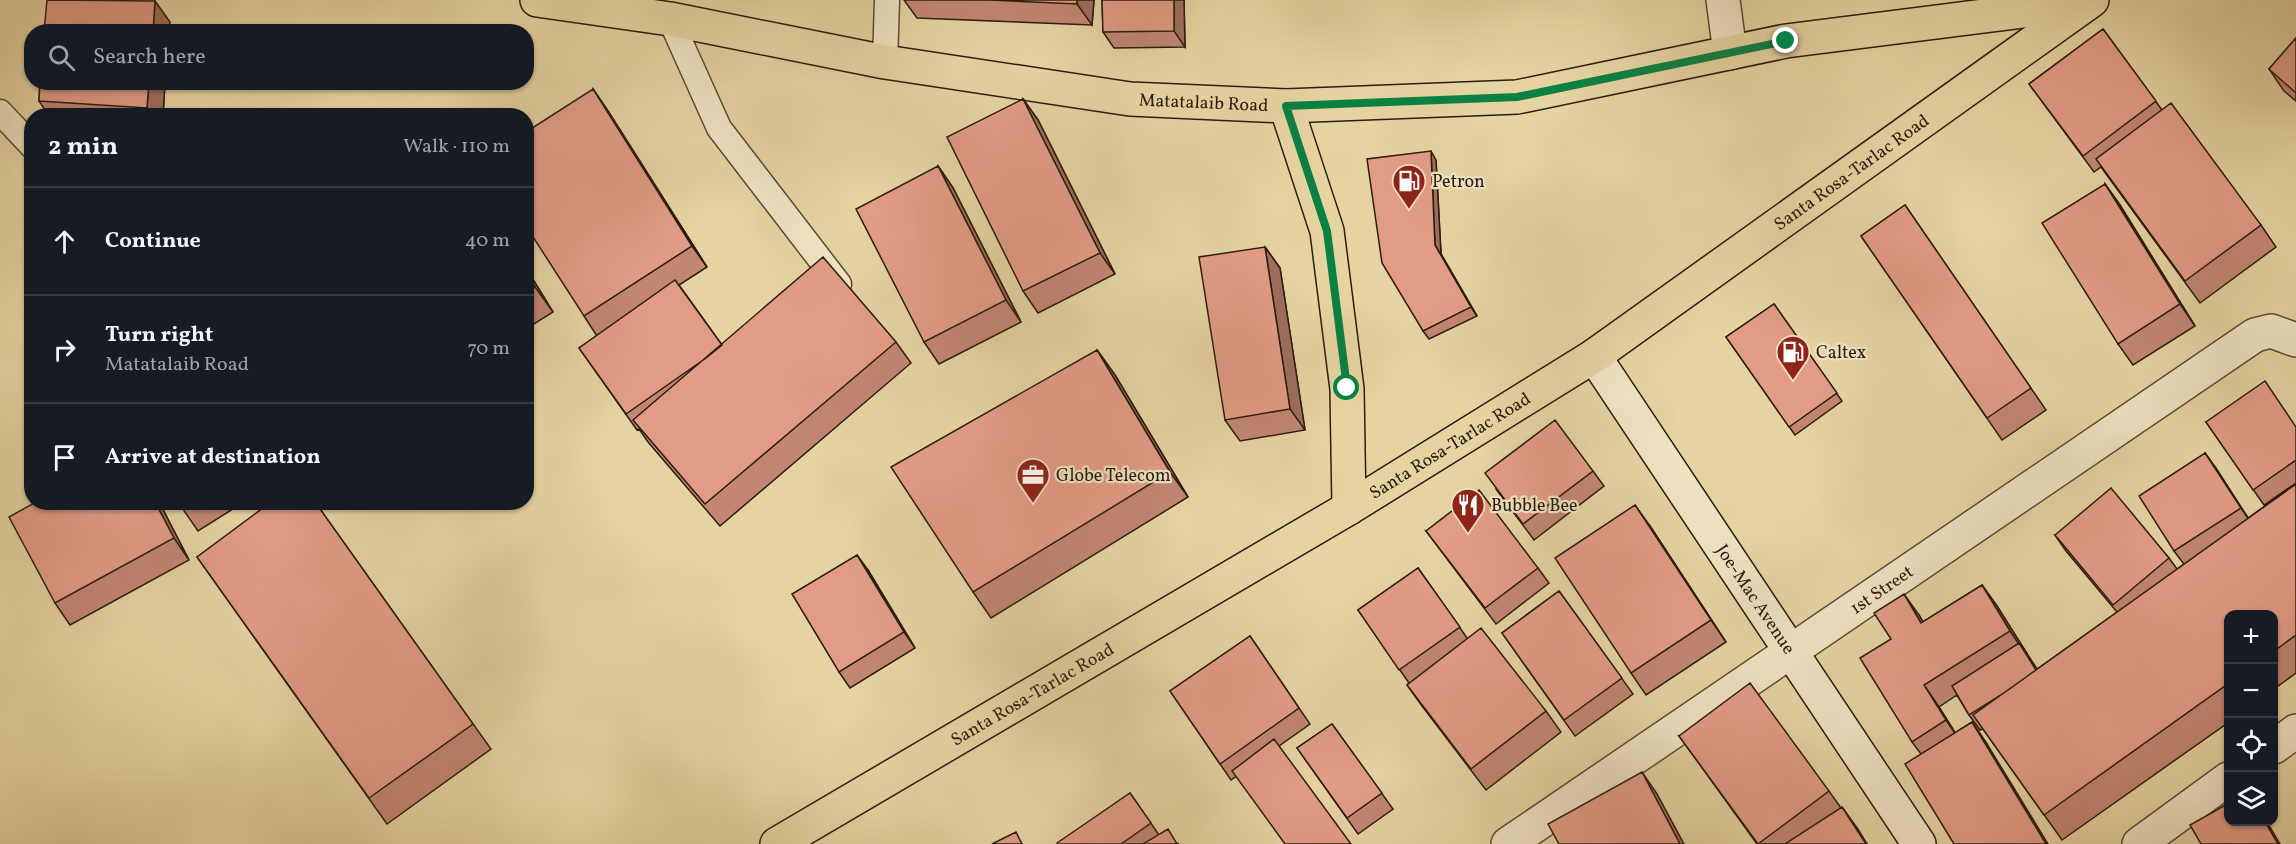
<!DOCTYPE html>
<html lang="en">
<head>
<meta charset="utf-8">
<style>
  :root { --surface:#171b24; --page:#242831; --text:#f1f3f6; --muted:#9ea1a6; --line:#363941 }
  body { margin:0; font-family:Vollkorn,serif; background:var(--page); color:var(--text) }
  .controls { position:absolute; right:18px; bottom:18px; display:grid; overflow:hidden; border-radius:12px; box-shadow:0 2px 4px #0004 }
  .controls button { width:54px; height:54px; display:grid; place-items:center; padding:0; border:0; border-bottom:2px solid var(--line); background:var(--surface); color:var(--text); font:30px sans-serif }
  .stop { position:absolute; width:18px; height:18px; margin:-14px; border:4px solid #0b8043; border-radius:50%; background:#fff }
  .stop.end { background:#0b8043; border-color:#fff; box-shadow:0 2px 6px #0008 }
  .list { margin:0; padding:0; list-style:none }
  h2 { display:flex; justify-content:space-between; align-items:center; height:78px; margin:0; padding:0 24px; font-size:26px }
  h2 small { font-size:20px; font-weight:400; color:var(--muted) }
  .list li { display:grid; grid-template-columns:39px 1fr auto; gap:18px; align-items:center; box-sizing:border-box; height:108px; padding:0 24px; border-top:2px solid var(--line) }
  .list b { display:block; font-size:22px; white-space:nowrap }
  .list p { margin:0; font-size:20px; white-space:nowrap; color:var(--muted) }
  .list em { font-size:20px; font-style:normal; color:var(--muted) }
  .icon { flex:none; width:33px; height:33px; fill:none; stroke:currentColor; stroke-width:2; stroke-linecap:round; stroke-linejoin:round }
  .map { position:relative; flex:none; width:2296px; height:844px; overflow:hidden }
  .search { position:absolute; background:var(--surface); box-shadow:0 2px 4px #0004; left:24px; top:24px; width:510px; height:66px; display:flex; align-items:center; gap:15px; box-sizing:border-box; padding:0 21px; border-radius:24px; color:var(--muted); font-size:22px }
  .panel { position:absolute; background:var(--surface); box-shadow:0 2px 4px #0004; left:24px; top:108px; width:510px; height:402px; border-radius:24px }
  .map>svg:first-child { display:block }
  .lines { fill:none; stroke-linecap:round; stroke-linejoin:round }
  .lane-casing { stroke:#594a33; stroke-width:27 }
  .street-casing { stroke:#594a33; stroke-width:36 }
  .secondary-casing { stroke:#2a1c0e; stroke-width:36 }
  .primary-casing { stroke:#2a1c0e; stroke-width:36 }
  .highway-casing { stroke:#2a1c0e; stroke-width:36 }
  .lane { stroke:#efe2c3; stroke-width:24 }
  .street { stroke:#efe2c3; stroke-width:33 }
  .secondary { stroke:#efe2c3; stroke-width:33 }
  .primary { stroke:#e6d3a2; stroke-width:33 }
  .highway { stroke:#e6d3a2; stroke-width:33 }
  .wall { fill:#c28673; stroke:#2a1c0e; stroke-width:1.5 }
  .shaded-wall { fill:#9e6d5e; stroke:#2a1c0e; stroke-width:1.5 }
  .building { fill:#e29c86; stroke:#2a1c0e; stroke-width:1.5 }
  .route { stroke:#0b8043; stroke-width:8 }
  .labels { text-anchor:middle; stroke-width:4.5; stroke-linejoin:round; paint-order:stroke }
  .street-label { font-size:18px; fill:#2a1c0e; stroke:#efe2c3 }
  .poi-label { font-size:18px; fill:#2a1c0e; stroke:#efe2c3; text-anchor:start }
</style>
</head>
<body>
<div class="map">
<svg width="2296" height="844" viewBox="0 0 2296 844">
  <rect width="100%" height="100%" fill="#e6d3a2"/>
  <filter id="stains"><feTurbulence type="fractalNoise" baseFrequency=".00333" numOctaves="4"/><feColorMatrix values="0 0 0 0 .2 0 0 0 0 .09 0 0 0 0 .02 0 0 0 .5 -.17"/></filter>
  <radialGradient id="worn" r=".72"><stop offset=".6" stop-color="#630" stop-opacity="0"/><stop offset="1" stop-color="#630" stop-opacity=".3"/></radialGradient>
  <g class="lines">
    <g class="lane-casing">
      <path id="lane" d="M670,19L719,128L839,284
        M885,62L887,0
        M0,112L32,146"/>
    </g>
    <g class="street-casing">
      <g id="street">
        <path d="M1723,0L1730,53"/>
        <path d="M2274,747L2296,731"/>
        <path id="s1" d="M1508,844L2255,335L2271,331L2296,340"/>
        <path d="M2139,844L2228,779"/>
      </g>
    </g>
    <g class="secondary-casing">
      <g id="secondary">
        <path id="s2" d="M1594,356L1919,844"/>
      </g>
    </g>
    <g class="primary-casing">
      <g id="primary">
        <path id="s3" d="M537,0L670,19L885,62L1130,99L1286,106L1517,97L1786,41L2087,3"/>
        <path d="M1286,106L1327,231L1347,389L1349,508"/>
      </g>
    </g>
    <g class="highway-casing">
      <g id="highway">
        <path id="s4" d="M777,844L1349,508L1594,356L2092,0"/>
      </g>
    </g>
    <use href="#lane" class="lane"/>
    <use href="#street" class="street"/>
    <use href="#secondary" class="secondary"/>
    <use href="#primary" class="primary"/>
    <use href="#highway" class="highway"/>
  </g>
  <path class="wall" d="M904,0H1094L1092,25L917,18Z
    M1102,0H1184L1185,47L1114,48L1103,32Z
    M2103,29L2162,110L2261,225L2276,247L2200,303L2101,167L2094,172L2029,84Z
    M2296,38V101L2284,91L2269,69Z
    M40,82H165L163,116H49L39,101Z
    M593,89L608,111L707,267L679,285L722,345L896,342L911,363L720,526L648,442L639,429L637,430L579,348L597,336L584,316Z
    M1023,99L1038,120L1115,274L1038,313L1023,291Z
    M1436,160L1441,254L1477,316L1429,339L1423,331Z
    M938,166L953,188L1021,322L939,364L924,342Z
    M2105,184L2120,205L2195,326L2133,365L2118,344Z
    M1905,205L2046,410L2002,440L1861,236Z
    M1265,247L1280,268L1305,430L1240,441L1225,420Z
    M526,268L553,312L526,329Z
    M1774,304L1842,401L1795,435L1726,337Z
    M1097,350L1115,375L1188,497L991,618L973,592Z
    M2206,422L2296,427V483L2264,505Z
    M2205,453L2248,518L2296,484V673L2274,689V615H2229V722L2062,840L1983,729L1980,730L1969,715L1957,695L1939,707L1955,733L1972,722L1987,744L1921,754L1912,742L1891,639L1919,615L1923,622L1982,585L1997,606L2037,669L2117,612L2066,551L2055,535L2169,558L2177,569L2184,564L2174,551Z
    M1593,471L1604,486L1534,540L1496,489Z
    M36,502H159L189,560L70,625L55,603Z
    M178,502H244L198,531Z
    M315,502L491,749L387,824L197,557Z
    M1650,526L1726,642L1646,695L1631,673Z
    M1426,531L1538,568L1549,583L1496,624Z
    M1418,568L1467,638L1546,711L1561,732L1486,790L1422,706L1407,685L1409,683L1358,610Z
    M868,570L915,648L850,688L839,672Z
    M1559,591L1633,694L1575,736L1502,633Z
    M1250,636L1310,724L1231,780L1170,691Z
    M1332,724L1393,809L1358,834L1297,748Z
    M1679,736L1829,791L1841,808L1857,828L1867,844H1757Z
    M1130,793L1159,835L1179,844H1058Z"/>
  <path class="shaded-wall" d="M1077,0H1094L1092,25L1077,4Z
    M1174,0H1184L1185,47L1174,31Z
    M155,1L170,22L169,32H153Z
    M149,82H165L163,116H152L147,108Z
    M593,89L608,111L707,267L692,246Z
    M1023,99L1038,120L1115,274L1100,253Z
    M1431,151L1436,160L1441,254L1477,316L1471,307L1435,245Z
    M938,166L953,188L1021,322L1006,300Z
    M2105,184L2120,205L2195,326L2180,304Z
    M1265,247L1280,268L1305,430L1290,409Z
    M526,268L553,312L535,287L526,272Z
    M1097,350L1115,375L1188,497L1170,472Z
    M2205,453L2216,468L2252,524L2241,508Z
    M155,502H159L189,560L174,538Z
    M1635,505L1650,526L1726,642L1711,620Z
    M857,555L868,570L915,648L904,632Z
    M1982,585L1997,606L2048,688L2010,631Z
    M1904,594L1919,615L1936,644L1921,623Z
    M1924,685L1939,707L1961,742L1946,720Z
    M1972,722L1987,744L2048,844H2046Z
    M1642,772L1657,794L1684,844H1680Z
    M1842,807L1857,828L1867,844H1866Z
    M2265,822H2267L2280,844H2278Z"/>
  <path class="building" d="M47,0L155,1L153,32H44Z
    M991,0H1077V4Z
    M1102,0H1174V31L1103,32Z
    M2103,29L2156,101L2083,156L2029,84Z
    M2296,38V93L2269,69Z
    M40,82H149L147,108L39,101Z
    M593,89L692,246L584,316L526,226V132Z
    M1023,99L1100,253L1023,291L947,137Z
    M2171,103L2261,225L2185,281L2096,159Z
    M1431,151L1435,245L1471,307L1423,331L1382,263L1367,159Z
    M938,166L1006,300L924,342L856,209Z
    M2105,184L2180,304L2118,344L2042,223Z
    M1905,205L2031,388L1987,418L1861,236Z
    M1265,247L1290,409L1225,420L1199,257Z
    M823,257L896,342L705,504L633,420Z
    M526,272L535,287L526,292Z
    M675,280L722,345L706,358L626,414L579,348Z
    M1774,304L1837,393L1789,427L1726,337Z
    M1097,350L1170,472L973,592L891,467Z
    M2265,381L2296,427V460L2253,490L2206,422Z
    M1555,420L1593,471L1523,524L1485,473Z
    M2205,453L2241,508L2174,551L2139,496Z
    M2296,484V635L2274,651V615H2229V683L2044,815L1973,715Z
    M2111,488L2169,558L2113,605L2055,535Z
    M1479,490L1538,568L1485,608L1426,531Z
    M36,502H155L174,538L55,603L9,517Z
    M271,502H315L473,724L369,798L197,557Z
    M1635,505L1711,620L1631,673L1555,558Z
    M857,555L904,632L839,672L792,594Z
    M1418,568L1460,627L1399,670L1358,610Z
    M1982,585L2010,631L1924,685L1946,720L1912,742L1860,658L1891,639L1874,613L1904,594L1921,623Z
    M1559,591L1622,678L1564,720L1502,633Z
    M1481,628L1546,711L1471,769L1407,685Z
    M1250,636L1299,708L1220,764L1170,691Z
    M2019,643L2036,670L2004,693L1969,715L1952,686Z
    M1750,683L1829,791L1758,844L1679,736Z
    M1972,722L2046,844H1954L1905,764Z
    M1332,724L1382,793L1347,818L1297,748Z
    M1274,739L1351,844H1285L1232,771Z
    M1642,772L1680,844H1559L1548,824Z
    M1130,793L1151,823L1121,844H1058L1057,843Z
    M2229,803V822H2265L2278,844H2201L2190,825Z
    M1842,807L1866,844H1785Z
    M1168,829L1177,844H1143Z
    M1016,832L1022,844H992Z"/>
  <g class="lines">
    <path class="route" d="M1347,388L1327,231L1286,106L1517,97L1786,41"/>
  </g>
  <defs>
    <g id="fuel-pin" transform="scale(1.725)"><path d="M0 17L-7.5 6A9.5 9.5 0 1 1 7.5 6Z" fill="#8f2418" stroke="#efe2c3"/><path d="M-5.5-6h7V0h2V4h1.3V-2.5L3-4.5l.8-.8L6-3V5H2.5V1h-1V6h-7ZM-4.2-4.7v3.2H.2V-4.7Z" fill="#fff"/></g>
    <g id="office-pin" transform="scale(1.725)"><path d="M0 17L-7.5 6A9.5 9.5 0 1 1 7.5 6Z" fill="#8f2418" stroke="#efe2c3"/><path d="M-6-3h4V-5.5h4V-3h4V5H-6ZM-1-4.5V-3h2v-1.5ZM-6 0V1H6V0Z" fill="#fff"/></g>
    <g id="restaurant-pin" transform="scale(1.725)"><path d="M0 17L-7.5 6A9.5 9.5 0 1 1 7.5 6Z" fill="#8f2418" stroke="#efe2c3"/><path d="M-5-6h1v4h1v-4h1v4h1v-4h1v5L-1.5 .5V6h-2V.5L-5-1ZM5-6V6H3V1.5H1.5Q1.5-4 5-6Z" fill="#fff"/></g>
  </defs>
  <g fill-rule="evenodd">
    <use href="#fuel-pin" x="1409" y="181"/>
    <use href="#fuel-pin" x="1793" y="352"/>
    <use href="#office-pin" x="1033" y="475"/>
    <use href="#restaurant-pin" x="1468" y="505"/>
  </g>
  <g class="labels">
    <g class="street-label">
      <text dy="6" stroke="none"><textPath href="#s3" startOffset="675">Matatalaib Road</textPath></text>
      <text dy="6" stroke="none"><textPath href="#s4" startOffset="1268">Santa Rosa-Tarlac Road</textPath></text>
      <text dy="6" stroke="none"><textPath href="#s4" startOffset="782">Santa Rosa-Tarlac Road</textPath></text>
      <text dy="6" stroke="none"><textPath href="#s1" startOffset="452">1st Street</textPath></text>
      <text dy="6" stroke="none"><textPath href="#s2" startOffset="292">Joe-Mac Avenue</textPath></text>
      <text dy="6" stroke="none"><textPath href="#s4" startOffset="296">Santa Rosa-Tarlac Road</textPath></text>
    </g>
    <g class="poi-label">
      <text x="1432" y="187">Petron</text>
      <text x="1816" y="358">Caltex</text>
      <text x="1056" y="481">Globe Telecom</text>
      <text x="1491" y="511">Bubble Bee</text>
    </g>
  </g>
  <rect width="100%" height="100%" filter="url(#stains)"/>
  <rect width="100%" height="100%" fill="url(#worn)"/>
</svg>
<div class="controls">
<button>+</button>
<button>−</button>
<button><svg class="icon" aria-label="locate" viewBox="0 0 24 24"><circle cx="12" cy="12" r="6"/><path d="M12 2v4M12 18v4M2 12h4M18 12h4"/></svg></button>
<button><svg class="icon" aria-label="layers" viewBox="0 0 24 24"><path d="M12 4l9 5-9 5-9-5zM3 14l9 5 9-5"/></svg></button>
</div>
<div class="stop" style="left:1347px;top:388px"></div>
<div class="stop end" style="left:1786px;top:41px"></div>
<div class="search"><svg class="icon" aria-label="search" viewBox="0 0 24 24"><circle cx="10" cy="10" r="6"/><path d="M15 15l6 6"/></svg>Search here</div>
<section class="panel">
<h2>2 min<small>Walk · 110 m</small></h2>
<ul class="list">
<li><svg class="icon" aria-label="ahead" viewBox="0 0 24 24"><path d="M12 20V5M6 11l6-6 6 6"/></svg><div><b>Continue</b></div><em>40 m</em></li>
<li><svg class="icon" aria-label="right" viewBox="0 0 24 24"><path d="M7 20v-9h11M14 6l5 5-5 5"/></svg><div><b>Turn right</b><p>Matatalaib Road</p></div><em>70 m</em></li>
<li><svg class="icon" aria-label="arrive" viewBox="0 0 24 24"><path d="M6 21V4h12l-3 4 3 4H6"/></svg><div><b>Arrive at destination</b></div></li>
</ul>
</section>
</div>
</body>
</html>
